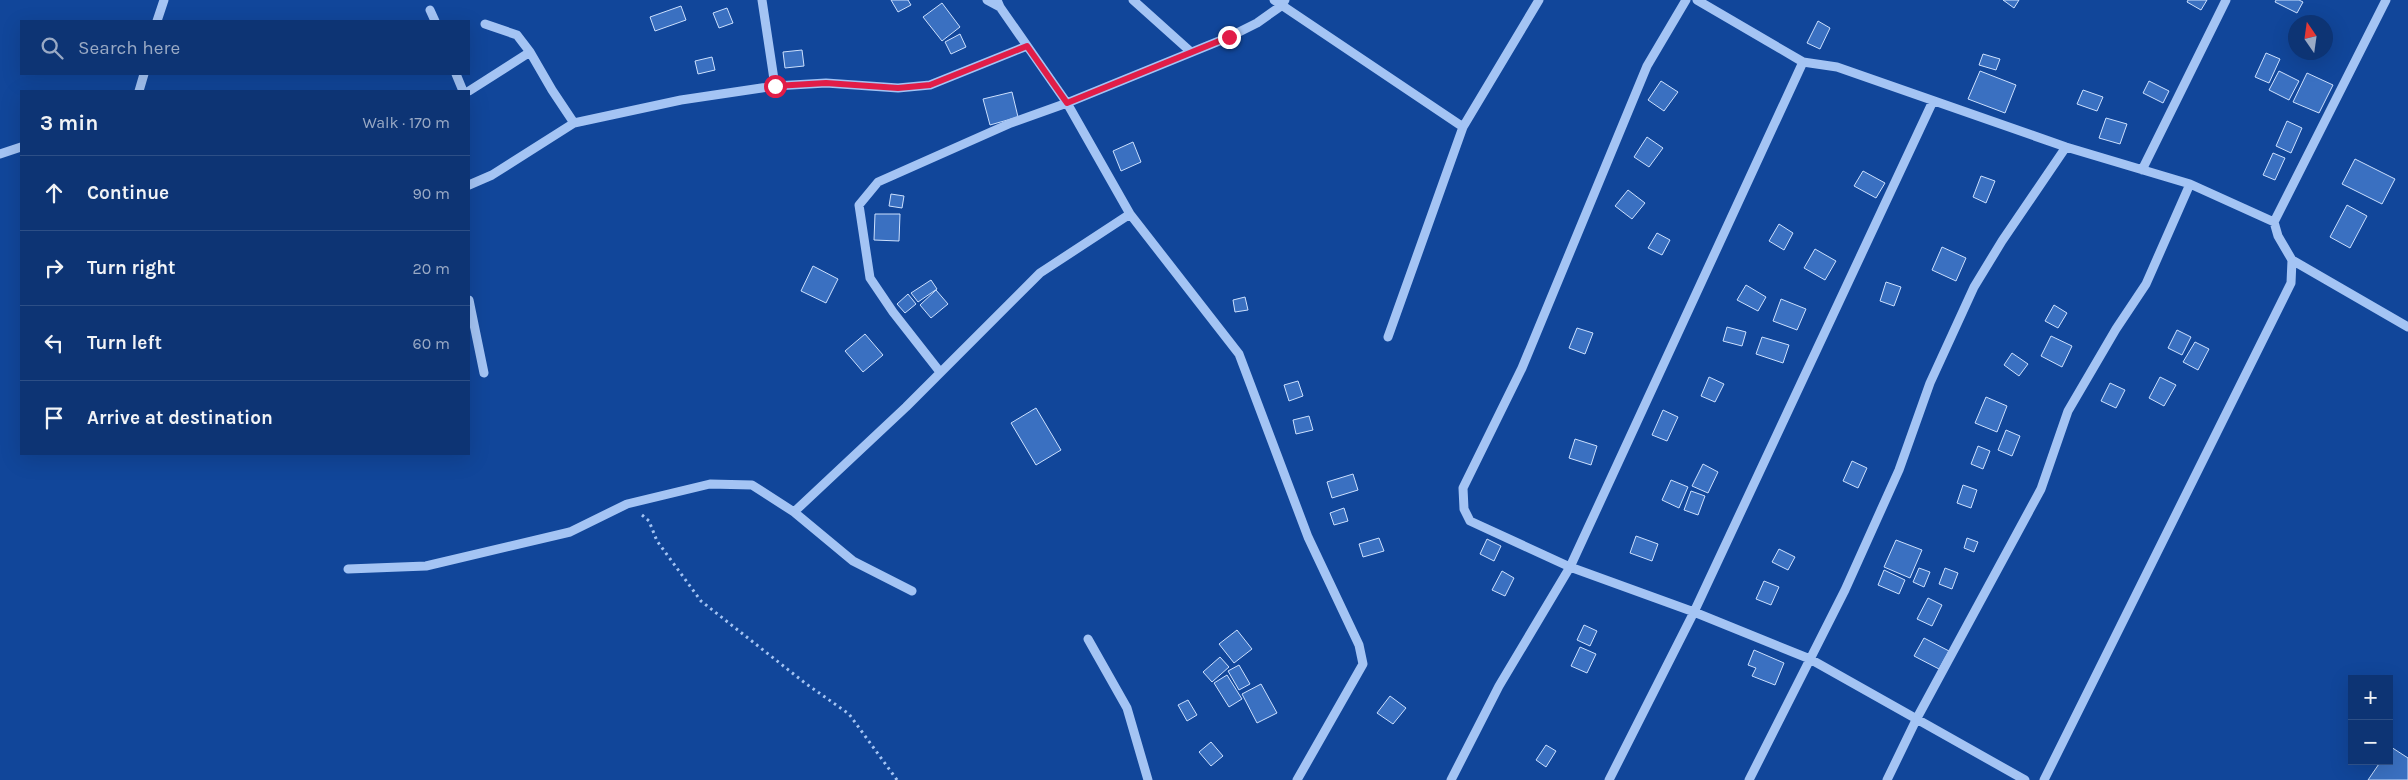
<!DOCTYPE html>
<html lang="en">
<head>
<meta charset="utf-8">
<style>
  :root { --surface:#0d3474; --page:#163c79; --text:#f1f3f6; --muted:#9aaac5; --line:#2d4f86 }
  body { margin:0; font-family:Karla,sans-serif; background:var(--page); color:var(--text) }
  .controls { position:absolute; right:15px; bottom:15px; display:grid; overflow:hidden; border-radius:0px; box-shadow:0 5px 20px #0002 }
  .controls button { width:45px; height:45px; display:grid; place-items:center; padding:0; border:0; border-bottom:1px solid var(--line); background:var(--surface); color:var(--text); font:25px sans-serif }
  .compass { position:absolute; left:2288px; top:15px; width:45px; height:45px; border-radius:50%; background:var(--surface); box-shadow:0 5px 20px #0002; rotate:347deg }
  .stop { position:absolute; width:15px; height:15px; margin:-11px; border:4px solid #e11d48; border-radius:50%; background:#fff }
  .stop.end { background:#e11d48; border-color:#fff; box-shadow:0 1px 5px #0008 }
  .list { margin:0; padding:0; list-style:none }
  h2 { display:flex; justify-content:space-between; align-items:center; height:65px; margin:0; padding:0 20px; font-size:21px }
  h2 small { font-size:16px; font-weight:400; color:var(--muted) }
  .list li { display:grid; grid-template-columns:32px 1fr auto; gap:15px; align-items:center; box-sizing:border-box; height:75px; padding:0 20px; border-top:1px solid var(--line) }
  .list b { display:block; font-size:19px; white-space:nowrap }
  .list em { font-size:16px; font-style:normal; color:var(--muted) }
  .icon { flex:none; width:28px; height:28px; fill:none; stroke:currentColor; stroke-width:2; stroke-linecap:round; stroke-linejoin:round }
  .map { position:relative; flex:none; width:2408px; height:780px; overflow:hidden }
  .search { position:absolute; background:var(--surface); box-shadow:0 5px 20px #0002; left:20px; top:20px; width:450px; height:55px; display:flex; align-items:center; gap:12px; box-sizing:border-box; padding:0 18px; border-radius:0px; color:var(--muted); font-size:19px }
  .panel { position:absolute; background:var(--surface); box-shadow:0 5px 20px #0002; left:20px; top:90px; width:450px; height:365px; border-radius:0px }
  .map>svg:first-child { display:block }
  .building { fill:#3a70c1; stroke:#cce0fe }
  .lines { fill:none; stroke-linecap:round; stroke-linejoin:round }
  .path { stroke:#a4c4f4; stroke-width:3; stroke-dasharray:2.5 4; stroke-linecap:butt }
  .minor { stroke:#a4c4f4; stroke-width:9 }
  .route { stroke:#e11d48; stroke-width:6 }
</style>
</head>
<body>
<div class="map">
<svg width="2408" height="780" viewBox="0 0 2408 780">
  <rect width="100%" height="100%" fill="#11469a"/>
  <path class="building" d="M891,0H908L911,5L898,12Z
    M2003,0H2019L2014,8Z
    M2188,0H2207L2201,10L2187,2Z
    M2276,0H2299L2303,2L2297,13L2275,2Z
    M942,3L960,27L942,41L923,17Z
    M681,6L686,20L655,31L650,17Z
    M727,8L733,23L719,28L713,13Z
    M1818,21L1830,28L1820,49L1807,43Z
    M960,34L966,47L951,54L945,42Z
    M802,50L804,66L785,68L783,52Z
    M2266,53L2280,59L2269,83L2255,77Z
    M1983,54L2000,59L1996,70L1979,65Z
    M712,57L715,70L698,74L695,61Z
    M1980,71L2016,85L2005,113L1968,99Z
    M2279,71L2299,81L2289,100L2269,90Z
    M2307,73L2333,85L2319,113L2293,102Z
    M1661,81L1678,92L1664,111L1648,100Z
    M2149,81L2169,91L2163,103L2143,93Z
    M2083,90L2103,97L2097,111L2077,104Z
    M1012,92L1018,117L990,125L983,99Z
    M2106,118L2127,124L2120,144L2099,138Z
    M2287,121L2302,128L2291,153L2276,146Z
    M1647,137L1663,148L1649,167L1634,157Z
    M1133,142L1141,162L1121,171L1113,151Z
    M2273,153L2285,158L2275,180L2263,175Z
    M2355,159L2395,179L2382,204L2342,184Z
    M1863,171L1885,183L1876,198L1854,186Z
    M1981,176L1995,181L1986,203L1973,197Z
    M1628,190L1645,203L1632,219L1615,206Z
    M891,194L904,196L902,208L889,206Z
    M2347,205L2367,216L2350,248L2330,237Z
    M875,214H900L899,241L874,240Z
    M1779,224L1793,233L1784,250L1769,241Z
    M1657,233L1670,240L1662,255L1648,248Z
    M1942,247L1966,258L1956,281L1932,270Z
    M1815,249L1836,261L1825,280L1804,268Z
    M813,266L838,279L826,303L801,291Z
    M931,280L937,289L918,302L911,293Z
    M1886,282L1901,287L1894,306L1880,301Z
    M1746,285L1766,297L1758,311L1737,300Z
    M936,290L948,304L931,318L920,305Z
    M908,294L916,304L905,313L897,304Z
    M1245,297L1248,310L1235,312L1233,300Z
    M1781,299L1806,309L1797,330L1773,321Z
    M2054,305L2067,313L2058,328L2045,321Z
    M1727,327L1746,332L1742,346L1723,341Z
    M1577,328L1593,333L1585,354L1569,348Z
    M2177,330L2191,337L2182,355L2168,348Z
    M865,334L883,355L863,372L845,351Z
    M2051,336L2072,346L2062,367L2041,356Z
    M1762,337L1789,345L1783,363L1756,354Z
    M2195,342L2209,349L2198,370L2183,362Z
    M2012,353L2028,364L2019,376L2004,365Z
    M1709,377L1724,384L1715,402L1701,396Z
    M2160,377L2176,385L2164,406L2149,398Z
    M1298,381L1303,396L1289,401L1284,385Z
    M2110,383L2125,390L2116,408L2101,401Z
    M1986,397L2007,406L1997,432L1975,423Z
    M1036,408L1061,450L1036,465L1011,423Z
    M1663,410L1678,417L1667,441L1652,435Z
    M1309,416L1313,430L1296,434L1293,420Z
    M2006,430L2020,436L2012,456L1998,450Z
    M1575,439L1597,446L1591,465L1569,458Z
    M1978,446L1990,451L1983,469L1971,464Z
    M1852,461L1867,468L1858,488L1843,481Z
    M1703,464L1718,472L1708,493L1692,486Z
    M1353,474L1358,490L1332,498L1327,482Z
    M1671,480L1688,487L1679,508L1662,500Z
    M1963,485L1977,490L1971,508L1957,503Z
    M1691,491L1705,496L1698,515L1684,510Z
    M1344,508L1348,521L1334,525L1330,513Z
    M1636,536L1658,544L1652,561L1630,553Z
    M1379,538L1384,551L1363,557L1359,544Z
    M1967,538L1978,542L1974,552L1964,548Z
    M1487,539L1501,546L1494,561L1480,554Z
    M1896,540L1922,550L1910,578L1884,567Z
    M1779,549L1795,557L1788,570L1772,562Z
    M1919,568L1930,572L1924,587L1913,582Z
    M1945,568L1958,573L1952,589L1939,584Z
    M1884,570L1905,580L1899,594L1878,585Z
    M1502,571L1514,578L1505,596L1492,590Z
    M1764,581L1779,587L1771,605L1756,599Z
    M1928,598L1942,605L1932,626L1917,619Z
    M1584,625L1597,631L1590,646L1577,640Z
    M1237,630L1252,649L1234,663L1219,644Z
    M1924,638L1949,651L1939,669L1914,656Z
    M1580,647L1596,654L1587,673L1571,666Z
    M1754,650L1784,663L1775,685L1752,676L1756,668L1748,665Z
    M1220,657L1229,667L1212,682L1203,672Z
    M1239,665L1250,684L1239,690L1228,671Z
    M1227,675L1242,699L1229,707L1214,683Z
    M1261,684L1277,713L1257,723L1242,694Z
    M1390,696L1406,708L1393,724L1377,713Z
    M1188,700L1197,715L1187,721L1178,705Z
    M1211,742L1223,756L1211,766L1199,752Z
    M1546,745L1556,751L1546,767L1536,760Z
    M2391,747L2408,758V780H2368L2381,761H2389Z"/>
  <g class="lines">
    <path class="path" d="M642,515L649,521L657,541L701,601L805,683L849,714L897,780"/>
    <path class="minor" d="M762,0L775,86
      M987,0L1000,7
      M997,0L1000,7L1067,103L1130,214L1239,354L1308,537L1359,645L1363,664L1297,780
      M1133,0L1191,52
      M1274,0L1463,127
      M1686,0L1647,66L1522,368L1463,488L1464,509L1470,521L1570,567L1694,612L1810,659L2025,780
      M1697,0L1803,62L1837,67L2066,147L2190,184L2274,222L2386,0
      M430,10L435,21
      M157,21L164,0
      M485,24L517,35L530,52L552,90L574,123
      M456,74L463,91
      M139,91L144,74
      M469,91L530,52
      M0,154L21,147
      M2142,170L2226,0
      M469,185L492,175L574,123L681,100L775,86L826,83L898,88L930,85L1027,46
      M2292,260L2408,327
      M469,300L484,373
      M1388,337L1463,127L1539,0
      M940,372L893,312L870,278L859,205L878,182L1011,123L1067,103L1229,37L1257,23L1281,6L1285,0
      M794,512L906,407L1040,273L1130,214
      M348,569L426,566L570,532L627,504L710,484L752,485L794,512L853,561L912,591
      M1088,639L1127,708L1148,780
      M1451,780L1499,686L1570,567L1803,62
      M1609,780L1694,612L1933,101
      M1749,780L1845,590L1899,470L1930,383L1974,287L2002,241L2066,147
      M1887,780L1917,718L2041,489L2068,411L2116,329L2146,284L2190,184
      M2044,780L2291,283L2292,260L2278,236L2274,222"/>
  </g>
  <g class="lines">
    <path class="route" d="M775,86L826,83L898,88L930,85L1027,46L1067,103L1229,37"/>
  </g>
</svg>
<div class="controls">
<button>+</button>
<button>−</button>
</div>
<svg class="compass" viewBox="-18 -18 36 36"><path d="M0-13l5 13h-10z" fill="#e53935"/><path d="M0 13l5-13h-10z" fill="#9aaac5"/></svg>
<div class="stop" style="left:775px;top:86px"></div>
<div class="stop end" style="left:1229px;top:37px"></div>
<div class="search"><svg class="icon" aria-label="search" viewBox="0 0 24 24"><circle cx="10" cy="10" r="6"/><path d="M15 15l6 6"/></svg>Search here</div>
<section class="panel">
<h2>3 min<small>Walk · 170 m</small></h2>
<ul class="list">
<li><svg class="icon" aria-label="ahead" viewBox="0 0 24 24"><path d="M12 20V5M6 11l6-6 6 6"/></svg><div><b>Continue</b></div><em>90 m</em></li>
<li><svg class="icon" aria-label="right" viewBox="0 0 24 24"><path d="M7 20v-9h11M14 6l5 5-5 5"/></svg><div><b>Turn right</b></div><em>20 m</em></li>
<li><svg class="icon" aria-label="left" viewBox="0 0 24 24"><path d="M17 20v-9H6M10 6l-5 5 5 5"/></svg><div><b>Turn left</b></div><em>60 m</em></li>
<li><svg class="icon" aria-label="arrive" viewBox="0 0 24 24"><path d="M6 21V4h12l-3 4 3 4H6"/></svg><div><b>Arrive at destination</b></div></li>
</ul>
</section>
</div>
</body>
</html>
